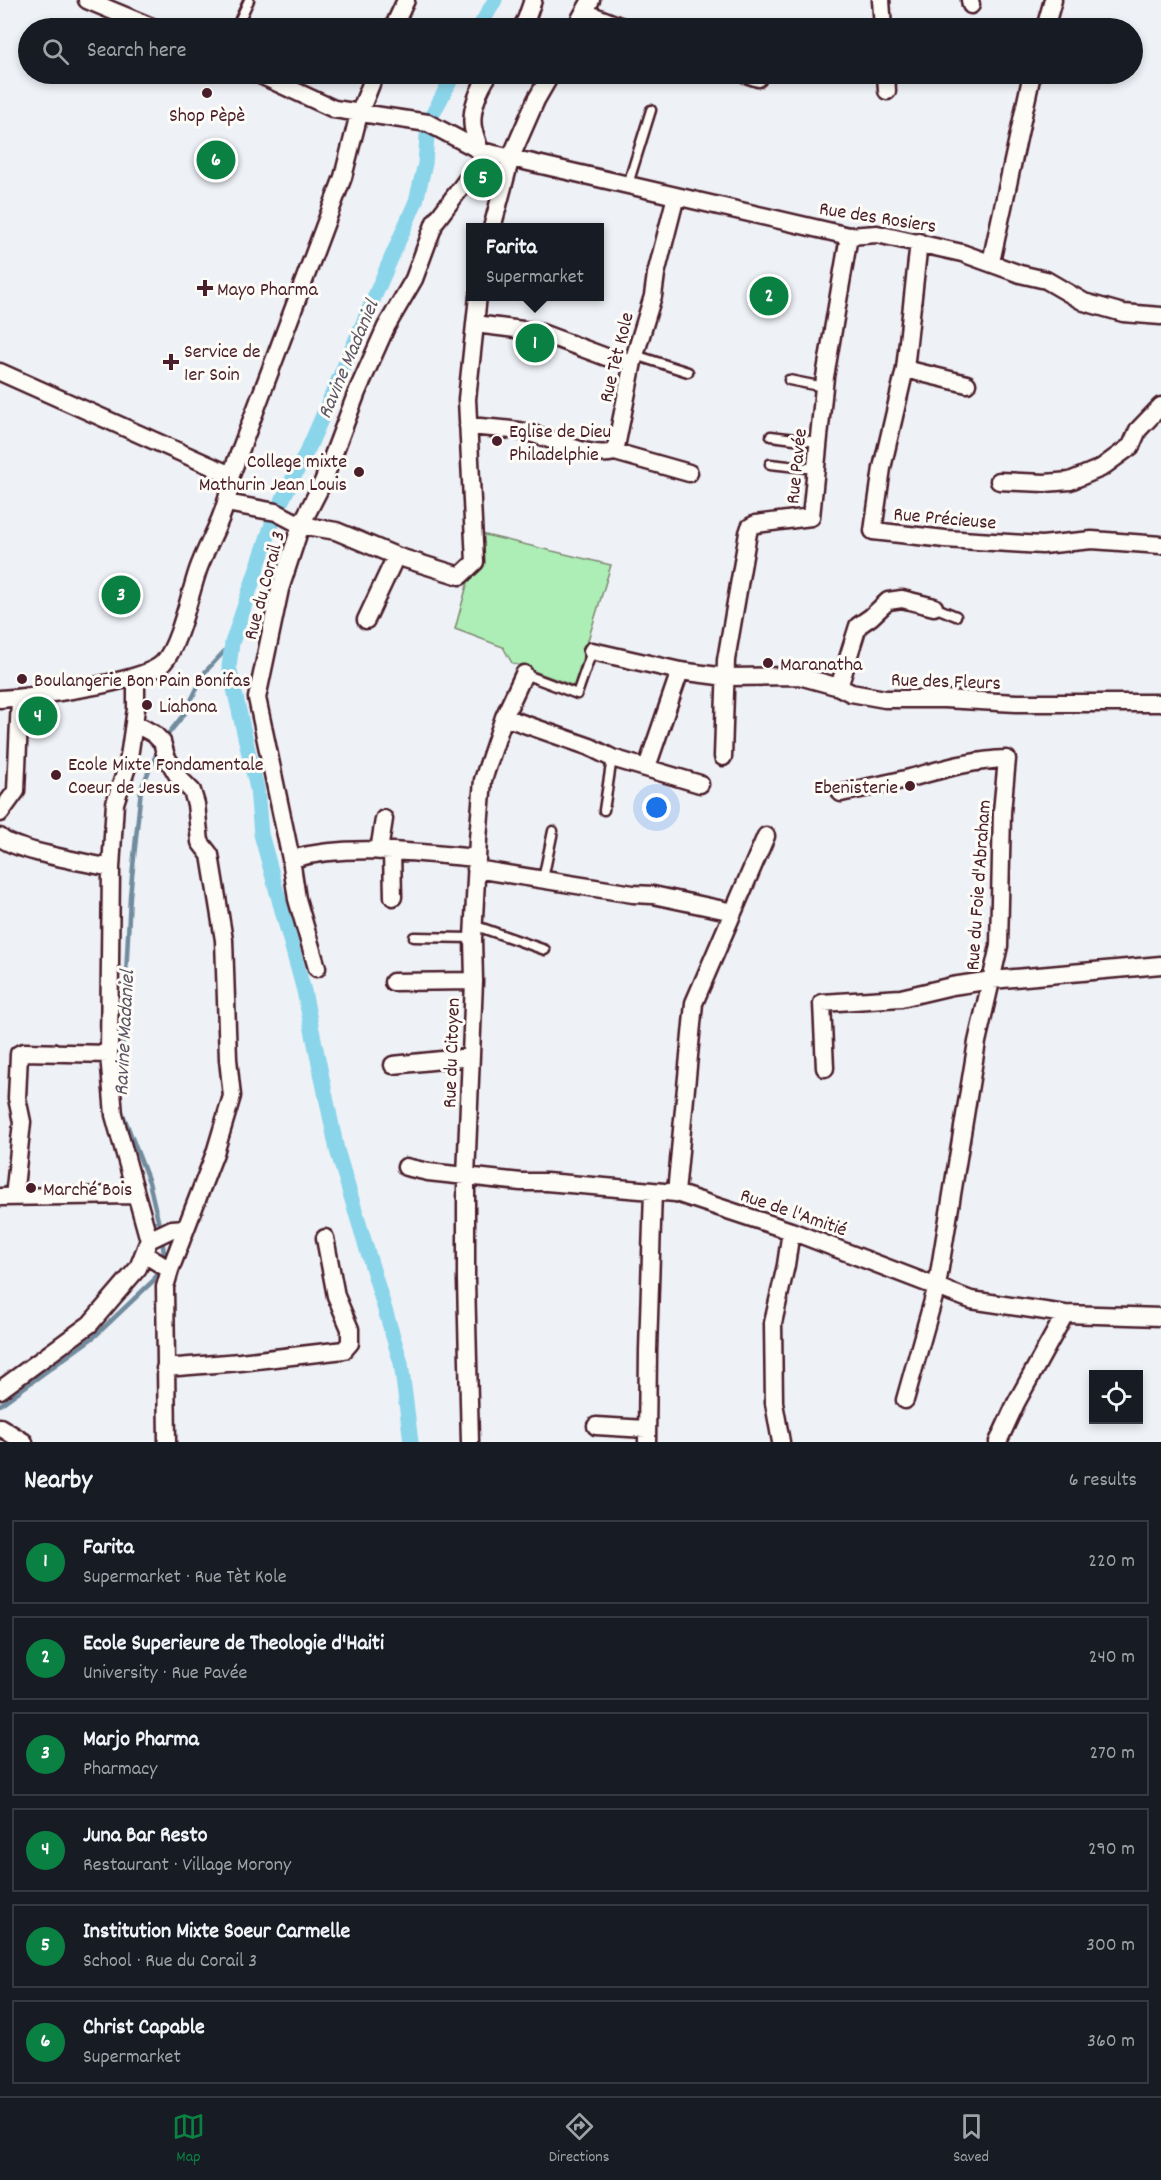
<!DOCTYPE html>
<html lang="en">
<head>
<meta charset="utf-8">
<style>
  :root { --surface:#171b24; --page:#242831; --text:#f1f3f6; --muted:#9ea1a6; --line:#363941; --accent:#0b8043 }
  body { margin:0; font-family:Dekko,sans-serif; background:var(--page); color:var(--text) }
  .controls { position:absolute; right:18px; bottom:18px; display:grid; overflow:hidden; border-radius:0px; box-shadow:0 3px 9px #0003 }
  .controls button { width:54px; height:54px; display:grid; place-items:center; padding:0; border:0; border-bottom:2px solid var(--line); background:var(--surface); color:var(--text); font:30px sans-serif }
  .you { position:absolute; left:657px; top:808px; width:21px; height:21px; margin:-15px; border:4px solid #fff; border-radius:50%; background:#1a73e8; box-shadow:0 0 0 9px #1a73e833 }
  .badge { display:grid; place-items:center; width:39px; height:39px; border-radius:50%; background:var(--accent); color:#fff; font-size:20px; font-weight:700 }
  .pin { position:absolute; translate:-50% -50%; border:3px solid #fff; box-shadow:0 2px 6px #0006 }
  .popup { position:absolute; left:466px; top:223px; width:138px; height:78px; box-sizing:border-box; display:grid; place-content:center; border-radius:0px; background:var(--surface); filter:drop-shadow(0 2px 4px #0005); font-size:20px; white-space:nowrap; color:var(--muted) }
  .popup b { font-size:22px; color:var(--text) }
  .popup::after { content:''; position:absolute; left:50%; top:100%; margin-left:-12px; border:12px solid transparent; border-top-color:var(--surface) }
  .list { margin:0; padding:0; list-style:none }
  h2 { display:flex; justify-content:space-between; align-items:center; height:78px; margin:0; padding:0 24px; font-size:26px }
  h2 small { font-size:20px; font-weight:400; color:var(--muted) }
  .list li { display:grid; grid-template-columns:39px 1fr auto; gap:18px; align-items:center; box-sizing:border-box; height:84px; margin:0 12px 12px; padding:0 12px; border:2px solid var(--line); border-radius:0px }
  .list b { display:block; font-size:22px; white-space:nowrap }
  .list p { margin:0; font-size:20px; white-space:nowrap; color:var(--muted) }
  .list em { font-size:20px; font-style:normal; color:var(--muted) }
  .icon { flex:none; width:33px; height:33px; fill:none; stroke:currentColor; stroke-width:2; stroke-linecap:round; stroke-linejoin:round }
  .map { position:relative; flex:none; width:1161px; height:1442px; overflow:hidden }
  .search { position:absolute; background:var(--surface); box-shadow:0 3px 9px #0003; left:18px; right:18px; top:18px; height:66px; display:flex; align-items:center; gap:15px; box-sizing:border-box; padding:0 21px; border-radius:33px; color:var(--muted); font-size:22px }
  .sheet { height:654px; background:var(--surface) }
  nav { display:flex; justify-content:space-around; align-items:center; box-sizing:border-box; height:84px; border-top:2px solid var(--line); background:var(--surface); font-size:16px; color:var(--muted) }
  nav a { display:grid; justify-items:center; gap:3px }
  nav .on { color:var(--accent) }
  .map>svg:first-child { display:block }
  .green { fill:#adeeb6; stroke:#7c8670; stroke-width:1.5 }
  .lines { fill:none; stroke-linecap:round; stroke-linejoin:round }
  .stream { stroke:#718c9e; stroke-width:4.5 }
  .canal { stroke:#8bd5eb; stroke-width:15 }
  .service-casing { stroke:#4a1f2b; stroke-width:13 }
  .minor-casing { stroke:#4a1f2b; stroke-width:21 }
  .service { stroke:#fdfcf7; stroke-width:8 }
  .minor { stroke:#fdfcf7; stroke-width:16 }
  .poi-dot { fill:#4a1f2b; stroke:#fdfcf7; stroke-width:2 }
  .labels { text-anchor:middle; stroke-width:6; stroke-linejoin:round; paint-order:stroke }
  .poi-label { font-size:20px; fill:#4a1f2b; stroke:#fdfcf7; text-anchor:start }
  .street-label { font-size:20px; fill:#4a1f2b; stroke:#fdfcf7 }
  .water-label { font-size:21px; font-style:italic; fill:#5e5665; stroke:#fdfcf7 }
</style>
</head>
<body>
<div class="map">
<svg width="1161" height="1442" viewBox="0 0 1161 1442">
  <rect width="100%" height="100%" fill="#eef1f6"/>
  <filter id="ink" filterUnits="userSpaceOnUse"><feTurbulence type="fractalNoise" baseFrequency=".0167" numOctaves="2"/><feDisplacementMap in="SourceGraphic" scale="12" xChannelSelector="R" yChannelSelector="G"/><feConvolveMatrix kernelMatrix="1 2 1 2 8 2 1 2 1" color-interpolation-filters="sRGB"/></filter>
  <g filter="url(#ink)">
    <path class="green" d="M481,534L611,565L574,686L512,663L503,647L455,629Z"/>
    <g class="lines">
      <path class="stream" d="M165,738L185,713L205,672L232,643
        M120,1095L130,896L141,789L159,748
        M121,1109L149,1182L160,1229
        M0,1405L94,1337L154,1280L164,1254L162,1237"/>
      <path class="canal" d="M479,28L495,0
        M411,1442L401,1363L337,1150L304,991L261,834L257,789L229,667L232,643L276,512L310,445L416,201L425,164L428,123L454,74"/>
      <g class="service-casing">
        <path id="service" d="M236,28L249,0
          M628,184L651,110
          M635,355L688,372
          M789,380L824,387
          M771,436L818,442
          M770,464L816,469
          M934,607L956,616
          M524,674L577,694L592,651
          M604,810L612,758
          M543,879L553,831
          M473,927L482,928L545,950
          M414,937L473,938"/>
      </g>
      <g class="minor-casing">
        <path id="minor" d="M87,0L154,28
          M881,0L883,28
          M970,0L971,5
          M584,12L625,28
          M393,28L406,0
          M521,28L526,20L533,0
          M575,28L591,0
          M1045,28L1053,0
          M258,74L334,109L428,123L481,151L849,236L877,234L962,253L1020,274L1046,280L1084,302L1123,313L1161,316
          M746,74L758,78
          M886,74L887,91
          M492,228L511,157L536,100L551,74
          M919,242L905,369L882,468L873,531L945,539L1042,545L1092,540L1161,545
          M991,262L1032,74
          M475,324L539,332L606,357L633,362
          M905,369L967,384
          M0,372L231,475
          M468,426C488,428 509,428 529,433C557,439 586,459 615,452L633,362L653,296L656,274L676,196
          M615,452L689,473
          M999,481L1045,483L1070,481L1101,468L1131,446L1138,430L1161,406
          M226,503L276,512L301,525L336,531L396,556L460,576L475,562L467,399L478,296
          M366,620L396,556
          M592,651L680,671L726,677L799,676L839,687L851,693L885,699H944L1016,703H1161
          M839,687L858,626L871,617L888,601L902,599L934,607
          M0,699C31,697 143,683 163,663C179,646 190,593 198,570C206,547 220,525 226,502C229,494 230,484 231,475L343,177L359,114L375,74
          M504,717L590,747L612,758L700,784
          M134,723L154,734L162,742L166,756L179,778L192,791L196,804L200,842L210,855L224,940L228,1059L232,1096L215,1153L170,1270L165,1287L167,1442
          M723,757L726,660L748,533L750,527L756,524L811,517L825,377L849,236
          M647,767L680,671
          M841,793C864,788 887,784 910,778C943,769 973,760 1007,759L1002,812L999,946L977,1042L937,1286L905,1400
          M0,813L16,791L20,698
          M0,837C13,851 89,863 111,868
          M379,851L384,819
          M392,852L393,897
          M291,859C350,843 416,853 477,858
          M476,869L633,894L653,895L733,912
          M317,968L297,899L291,859L257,698L280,589L301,525L323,482L357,392L386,327L414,279L435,222L481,161C481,149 476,140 473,128C470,110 479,89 489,74
          M393,982L474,981
          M393,1065L471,1057
          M825,1068L822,1003L901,998L952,986L992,980L1161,965
          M406,1167L428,1172L521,1182H546L676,1193L791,1231L971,1300L1065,1314L1161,1317
          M676,1193L694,1003L766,836
          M0,1197L136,1195
          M14,1197L22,1122L17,1098L19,1054L24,1052L109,1054
          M149,1240L172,1229L186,1228
          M144,1254L170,1270
          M165,1368L240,1362L344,1350L350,1343V1329L336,1296L325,1238
          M0,1390L90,1324L138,1268L149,1240L114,1115L109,1054L111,868L115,803L128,764L136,709V677
          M596,1426L646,1429
          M0,1427L24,1442
          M470,1442L466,1280V1177L474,981L473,938L478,839L483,780L504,717L524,674
          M647,1442L648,1350L653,1191
          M781,1442L774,1403L773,1323L786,1265L791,1231
          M998,1442L1016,1403L1065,1314"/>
      </g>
      <use href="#service" class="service"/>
      <use href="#minor" class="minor"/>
    </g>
  </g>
  <g class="poi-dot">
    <circle cx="207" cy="93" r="6"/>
    <path d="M202 279h6v6h6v6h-6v6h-6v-6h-6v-6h6z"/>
    <path d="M168 353h6v6h6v6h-6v6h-6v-6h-6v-6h6z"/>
    <circle cx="497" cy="441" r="6"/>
    <circle cx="359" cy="472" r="6"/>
    <circle cx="768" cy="663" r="6"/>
    <circle cx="22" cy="679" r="6"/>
    <circle cx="147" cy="705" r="6"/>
    <circle cx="56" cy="775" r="6"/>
    <circle cx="910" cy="786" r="6"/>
    <circle cx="31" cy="1188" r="6"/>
  </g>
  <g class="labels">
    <g class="poi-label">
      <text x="207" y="121" text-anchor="middle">Shop Pèpè</text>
      <text x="217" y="295">Mayo Pharma</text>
      <text x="184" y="357">Service de<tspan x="184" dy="23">1er Soin</tspan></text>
      <text x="509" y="437">Eglise de Dieu<tspan x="509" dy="23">Philadelphie</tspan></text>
      <text x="347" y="467" text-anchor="end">College mixte<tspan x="347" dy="23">Mathurin Jean Louis</tspan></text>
      <text x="780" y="670">Maranatha</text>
      <text x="34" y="686">Boulangerie Bon Pain Bonifas</text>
      <text x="159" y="712">Liahona</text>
      <text x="68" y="770">Ecole Mixte Fondamentale<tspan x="68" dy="23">Coeur de Jesus</tspan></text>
      <text x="898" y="793" text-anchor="end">Ebenisterie</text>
      <text x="43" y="1195">Marché Bois</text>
    </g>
    <g class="street-label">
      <text transform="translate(878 216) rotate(9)" y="7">Rue des Rosiers</text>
      <text transform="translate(615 357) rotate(-76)" y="7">Rue Tèt Kole</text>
      <text transform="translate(795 466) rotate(-84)" y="7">Rue Pavée</text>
      <text transform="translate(945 517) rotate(5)" y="7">Rue Précieuse</text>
      <text transform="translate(263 585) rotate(-75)" y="7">Rue du Corail 3</text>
      <text transform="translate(946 680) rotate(2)" y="7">Rue des Fleurs</text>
      <text transform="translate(977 885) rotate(-86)" y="7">Rue du Foie d'Abraham</text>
      <text transform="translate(450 1053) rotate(-88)" y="7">Rue du Citoyen</text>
      <text transform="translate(794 1211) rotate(19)" y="7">Rue de l'Amitié</text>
    </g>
    <g class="water-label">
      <text transform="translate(347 359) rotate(-67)" y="7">Ravine Madaniel</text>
      <text transform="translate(123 1033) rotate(-87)" y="7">Ravine Madaniel</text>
    </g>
  </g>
</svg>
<div class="controls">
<button><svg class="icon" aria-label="locate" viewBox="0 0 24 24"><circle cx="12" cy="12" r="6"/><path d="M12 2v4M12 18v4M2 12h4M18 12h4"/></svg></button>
</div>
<div class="you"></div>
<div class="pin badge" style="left:535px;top:343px">1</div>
<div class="popup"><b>Farita</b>Supermarket</div>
<div class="pin badge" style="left:769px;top:296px">2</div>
<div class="pin badge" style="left:121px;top:595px">3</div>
<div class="pin badge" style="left:38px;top:716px">4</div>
<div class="pin badge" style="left:483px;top:178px">5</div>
<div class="pin badge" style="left:216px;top:160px">6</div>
<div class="search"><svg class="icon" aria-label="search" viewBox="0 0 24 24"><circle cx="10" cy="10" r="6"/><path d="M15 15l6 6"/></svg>Search here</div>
</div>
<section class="sheet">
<h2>Nearby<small>6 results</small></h2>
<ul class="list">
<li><span class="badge">1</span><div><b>Farita</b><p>Supermarket · Rue Tèt Kole</p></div><em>220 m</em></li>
<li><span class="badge">2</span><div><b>Ecole Superieure de Theologie d'Haiti</b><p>University · Rue Pavée</p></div><em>240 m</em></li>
<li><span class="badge">3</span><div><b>Marjo Pharma</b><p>Pharmacy</p></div><em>270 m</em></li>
<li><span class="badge">4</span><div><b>Juna Bar Resto</b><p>Restaurant · Village Morony</p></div><em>290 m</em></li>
<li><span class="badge">5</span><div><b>Institution Mixte Soeur Carmelle</b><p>School · Rue du Corail 3</p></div><em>300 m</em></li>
<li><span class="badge">6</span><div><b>Christ Capable</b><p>Supermarket</p></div><em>360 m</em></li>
</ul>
</section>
<nav>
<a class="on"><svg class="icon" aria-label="map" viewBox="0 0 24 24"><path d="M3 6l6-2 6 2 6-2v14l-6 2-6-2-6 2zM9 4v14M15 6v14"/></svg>Map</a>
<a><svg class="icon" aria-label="directions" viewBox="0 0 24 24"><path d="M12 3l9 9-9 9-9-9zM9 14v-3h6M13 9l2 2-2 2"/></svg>Directions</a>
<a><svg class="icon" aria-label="saved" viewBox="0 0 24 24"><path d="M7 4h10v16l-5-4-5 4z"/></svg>Saved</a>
</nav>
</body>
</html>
